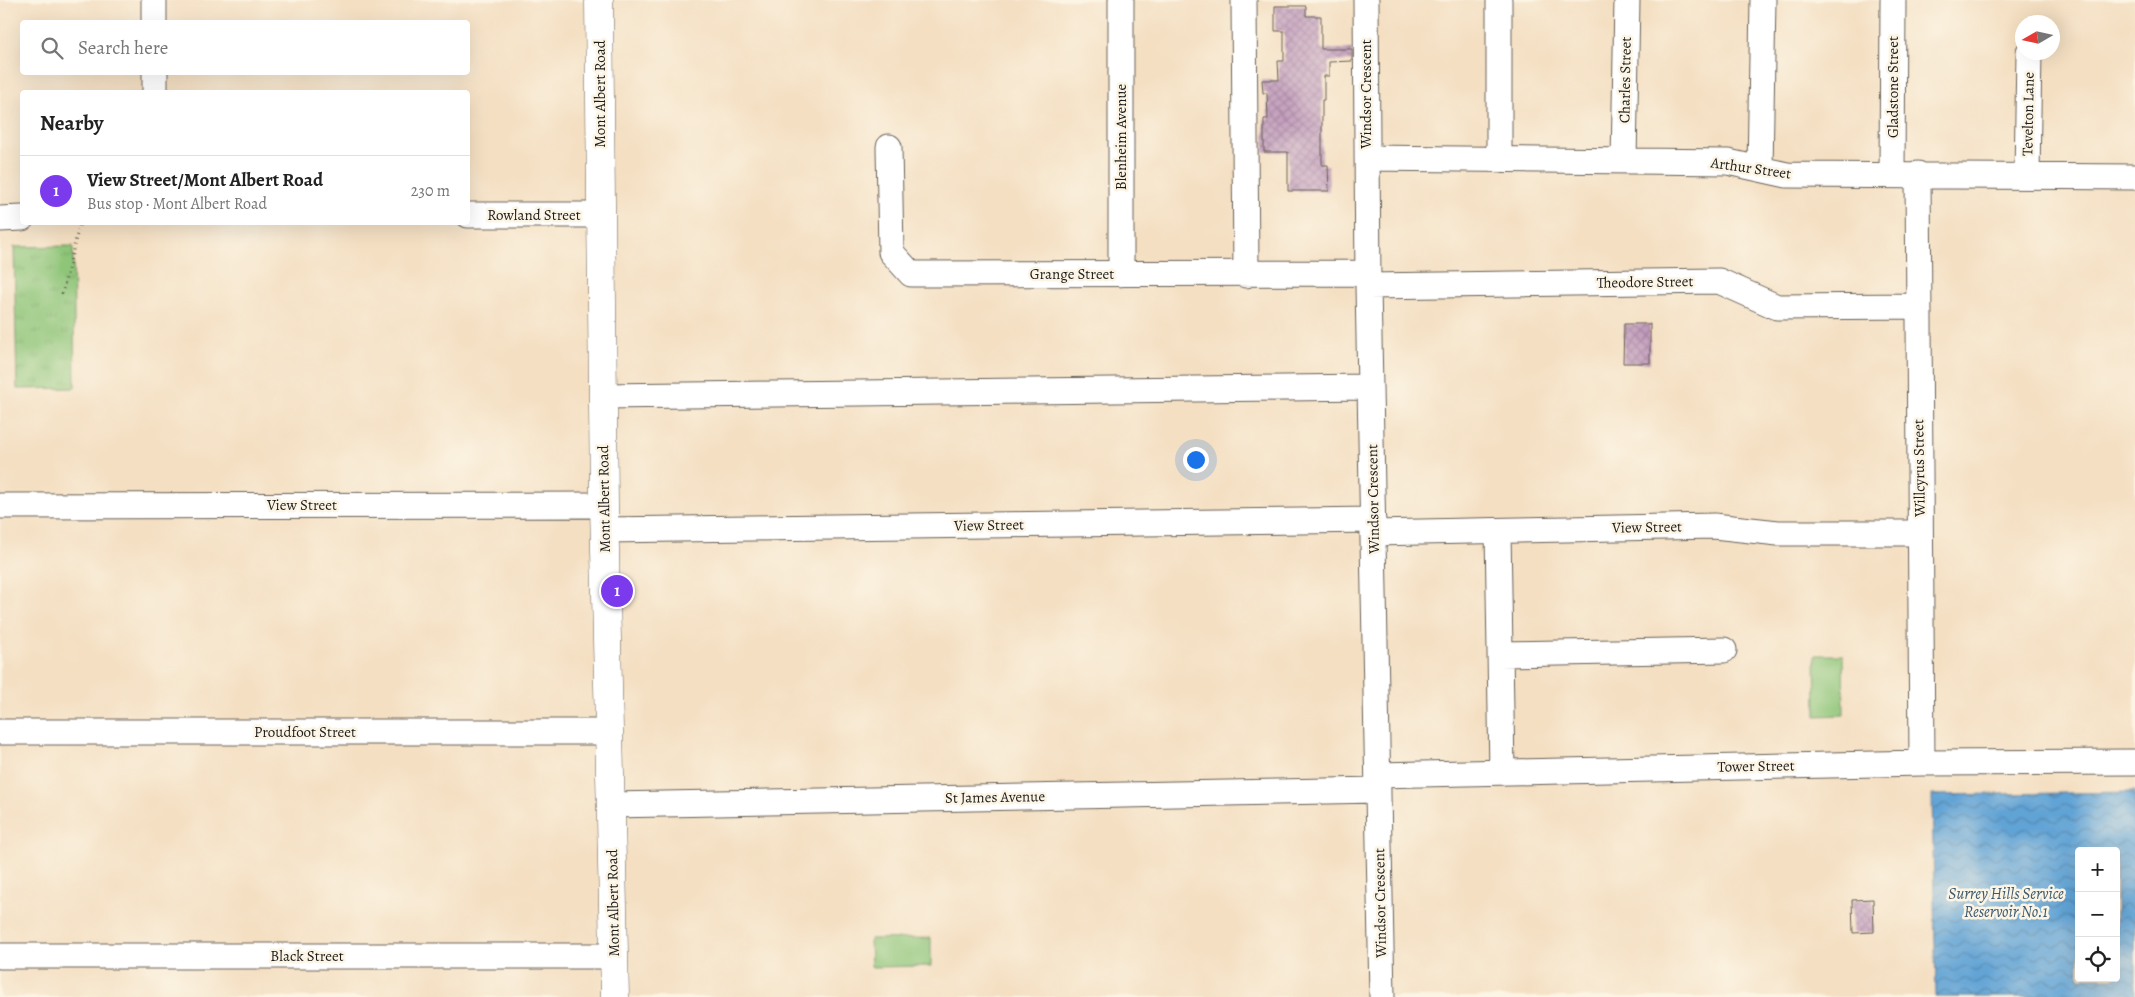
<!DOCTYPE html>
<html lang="en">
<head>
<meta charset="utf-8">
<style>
  :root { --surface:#fff; --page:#f6f6f6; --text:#222; --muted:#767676; --line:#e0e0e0; --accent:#7c3aed }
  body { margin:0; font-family:Alegreya,serif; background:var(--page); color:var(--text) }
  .controls { position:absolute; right:15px; bottom:15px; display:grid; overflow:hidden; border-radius:5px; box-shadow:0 5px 20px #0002 }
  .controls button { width:45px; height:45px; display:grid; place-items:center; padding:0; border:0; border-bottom:1px solid var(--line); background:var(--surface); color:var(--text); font:25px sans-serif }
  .compass { position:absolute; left:2015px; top:15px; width:45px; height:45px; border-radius:50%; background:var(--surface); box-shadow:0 5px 20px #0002; rotate:261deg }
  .you { position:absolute; left:1195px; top:459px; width:18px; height:18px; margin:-12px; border:4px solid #fff; border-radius:50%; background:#1a73e8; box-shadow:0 0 0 8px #1a73e833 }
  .badge { display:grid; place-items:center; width:32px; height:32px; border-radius:50%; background:var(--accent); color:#fff; font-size:16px; font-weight:700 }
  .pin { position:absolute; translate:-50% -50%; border:2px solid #fff; box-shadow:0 1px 5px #0006 }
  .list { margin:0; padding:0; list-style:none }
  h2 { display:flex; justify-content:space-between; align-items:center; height:65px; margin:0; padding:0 20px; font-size:21px }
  h2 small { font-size:16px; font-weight:400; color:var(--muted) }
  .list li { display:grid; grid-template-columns:32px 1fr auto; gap:15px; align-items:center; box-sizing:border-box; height:70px; padding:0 20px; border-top:1px solid var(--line) }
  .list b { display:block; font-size:19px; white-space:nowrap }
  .list p { margin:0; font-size:16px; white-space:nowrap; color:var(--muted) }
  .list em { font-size:16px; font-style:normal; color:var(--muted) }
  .icon { flex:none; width:28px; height:28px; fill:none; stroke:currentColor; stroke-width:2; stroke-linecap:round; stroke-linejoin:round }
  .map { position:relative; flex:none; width:2135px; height:997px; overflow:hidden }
  .search { position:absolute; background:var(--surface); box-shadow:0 5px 20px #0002; left:20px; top:20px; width:450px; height:55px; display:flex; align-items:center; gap:12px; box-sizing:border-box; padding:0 18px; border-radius:5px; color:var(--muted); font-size:19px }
  .panel { position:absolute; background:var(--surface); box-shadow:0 5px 20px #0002; left:20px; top:90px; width:450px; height:135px; border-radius:5px }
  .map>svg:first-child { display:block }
  .grass { fill:url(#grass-tufts); stroke:#55704a }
  .pitch { fill:#8ec578; stroke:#55704a }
  .water { fill:url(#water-waves); stroke:#3e6078; fill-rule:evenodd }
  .building { fill:url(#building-cross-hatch) }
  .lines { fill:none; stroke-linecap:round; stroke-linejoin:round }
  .minor-casing { stroke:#686056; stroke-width:27 }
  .major-casing { stroke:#686056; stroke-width:29 }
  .path { stroke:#686056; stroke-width:3; stroke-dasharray:1 4; stroke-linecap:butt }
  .minor { stroke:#fff; stroke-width:25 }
  .major { stroke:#fff; stroke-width:28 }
  .labels { text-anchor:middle; stroke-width:5; stroke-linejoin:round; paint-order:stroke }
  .street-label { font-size:15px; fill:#1c1c1c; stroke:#fcf5e5 }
  .water-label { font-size:16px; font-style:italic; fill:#3b596f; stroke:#fcf5e5 }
</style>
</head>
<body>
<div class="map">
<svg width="2135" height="997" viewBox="0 0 2135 997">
  <defs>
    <pattern id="grass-tufts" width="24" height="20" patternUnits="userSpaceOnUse" patternTransform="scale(1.25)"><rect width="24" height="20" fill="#8ec578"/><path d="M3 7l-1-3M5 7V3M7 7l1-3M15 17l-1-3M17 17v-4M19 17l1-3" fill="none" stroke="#7aa967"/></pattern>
    <pattern id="water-waves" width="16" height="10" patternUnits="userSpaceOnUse" patternTransform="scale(1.25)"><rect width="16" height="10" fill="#61a3d5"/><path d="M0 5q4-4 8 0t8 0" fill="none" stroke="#4f84ac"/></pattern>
    <pattern id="building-cross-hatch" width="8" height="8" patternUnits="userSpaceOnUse" patternTransform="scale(1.25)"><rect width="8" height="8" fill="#c098bc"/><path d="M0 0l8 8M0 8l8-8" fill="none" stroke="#9b7b98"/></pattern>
  </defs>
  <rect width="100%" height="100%" fill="#fcf5e5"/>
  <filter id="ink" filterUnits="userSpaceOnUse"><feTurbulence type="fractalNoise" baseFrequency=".02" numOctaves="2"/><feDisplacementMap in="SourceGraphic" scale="10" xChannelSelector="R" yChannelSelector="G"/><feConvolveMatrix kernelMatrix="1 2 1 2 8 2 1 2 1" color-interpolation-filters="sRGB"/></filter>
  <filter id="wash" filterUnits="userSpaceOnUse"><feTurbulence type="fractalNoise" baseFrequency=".0096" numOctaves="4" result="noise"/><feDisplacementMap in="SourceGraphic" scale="20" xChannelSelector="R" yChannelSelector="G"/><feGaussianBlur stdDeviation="1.12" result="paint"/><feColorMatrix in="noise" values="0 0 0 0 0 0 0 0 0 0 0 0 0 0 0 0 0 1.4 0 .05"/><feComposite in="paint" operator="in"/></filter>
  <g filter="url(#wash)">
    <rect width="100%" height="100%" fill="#f4dfc2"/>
    <path class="grass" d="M73,246L75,388L17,389L14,247Z"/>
    <path class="pitch" d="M1815,655H1843L1844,715L1816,716Z
      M931,938V966L871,967L870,939Z"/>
    <path class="water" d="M2135,792V997H1936L1932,795ZM2079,851H2116V978H2079Z"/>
    <g id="blocks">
      <path class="building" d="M1275,6H1306V16H1321V49H1352V61L1329,62V76H1324V100H1322V165H1328L1329,191H1288V152H1264V119H1268L1267,93H1263L1262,80H1279L1278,61H1284V31H1275Z
        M1624,324H1650V363H1623Z
        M1873,899L1874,932L1853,933L1852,900Z"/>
    </g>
  </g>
  <g filter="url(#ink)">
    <use href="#blocks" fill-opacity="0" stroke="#686056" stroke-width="1"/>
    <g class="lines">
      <g class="minor-casing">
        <path id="minor" d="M154,0V22
          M1121,0V274
          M1244,0L1246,275
          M1366,0L1368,286L1382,997
          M155,72V92
          M889,147L891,252L911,274L1367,273
          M1367,158L1728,162L1787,175L2135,177
          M1499,160V0
          M1624,161L1627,0
          M1760,169L1763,0
          M1892,174L1893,0
          M1918,174L1922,763
          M2027,176L2029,52
          M468,215H601
          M0,219L22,218
          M1368,286L1719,281L1777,307L1917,306
          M603,396L1370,387
          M0,506L604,505
          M605,530L1373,520
          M1498,531L1502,772
          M1373,533L1714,526L1778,533H1919
          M1500,654L1724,650
          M0,732H609
          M1378,775L1922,763L2135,762
          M611,805L1378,790
          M0,956H614"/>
      </g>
      <g class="major-casing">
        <path id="major" d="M599,0L604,505L615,997"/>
      </g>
      <path class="path" d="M62,294L80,222"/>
      <use href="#minor" class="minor"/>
      <use href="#major" class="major"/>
    </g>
  </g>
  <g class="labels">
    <g class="street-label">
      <text transform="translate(1625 80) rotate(-89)" y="5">Charles Street</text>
      <text transform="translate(1893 87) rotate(-90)" y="5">Gladstone Street</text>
      <text transform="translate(600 94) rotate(-90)" y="5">Mont Albert Road</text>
      <text transform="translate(1366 94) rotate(-90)" y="5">Windsor Crescent</text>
      <text transform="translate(2028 114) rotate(-89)" y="5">Tevelton Lane</text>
      <text transform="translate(1121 137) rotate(-90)" y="5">Blenheim Avenue</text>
      <text transform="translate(1751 168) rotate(8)" y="5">Arthur Street</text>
      <text x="534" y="220">Rowland Street</text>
      <text x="1072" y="279">Grange Street</text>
      <text transform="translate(1645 282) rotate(-1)" y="5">Theodore Street</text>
      <text transform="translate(1919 468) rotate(-91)" y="5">Willcyrus Street</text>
      <text transform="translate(604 499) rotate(-91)" y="5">Mont Albert Road</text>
      <text transform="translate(1373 499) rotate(-91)" y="5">Windsor Crescent</text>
      <text x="302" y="510">View Street</text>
      <text transform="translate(989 525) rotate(-1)" y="5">View Street</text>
      <text transform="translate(1647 527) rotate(-1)" y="5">View Street</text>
      <text x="305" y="737">Proudfoot Street</text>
      <text transform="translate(1756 766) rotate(-1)" y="5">Tower Street</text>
      <text transform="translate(995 797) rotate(-1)" y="5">St James Avenue</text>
      <text transform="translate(613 903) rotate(-91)" y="5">Mont Albert Road</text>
      <text transform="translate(1380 903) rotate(-91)" y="5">Windsor Crescent</text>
      <text x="307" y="961">Black Street</text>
    </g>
    <g class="water-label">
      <text x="2006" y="899">Surrey Hills Service<tspan x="2006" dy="18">Reservoir No.1</tspan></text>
    </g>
  </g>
</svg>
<div class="controls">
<button>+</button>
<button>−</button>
<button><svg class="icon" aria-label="locate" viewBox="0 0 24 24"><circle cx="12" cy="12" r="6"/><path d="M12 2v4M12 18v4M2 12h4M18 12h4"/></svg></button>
</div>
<svg class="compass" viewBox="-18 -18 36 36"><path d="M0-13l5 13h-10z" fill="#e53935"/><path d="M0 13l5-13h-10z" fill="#767676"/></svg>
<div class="you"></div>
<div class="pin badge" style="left:617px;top:591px">1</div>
<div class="search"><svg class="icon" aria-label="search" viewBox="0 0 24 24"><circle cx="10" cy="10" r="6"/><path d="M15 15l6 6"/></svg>Search here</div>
<section class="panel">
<h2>Nearby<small></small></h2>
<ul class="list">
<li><span class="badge">1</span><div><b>View Street/Mont Albert Road</b><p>Bus stop · Mont Albert Road</p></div><em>230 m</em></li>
</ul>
</section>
</div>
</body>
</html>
